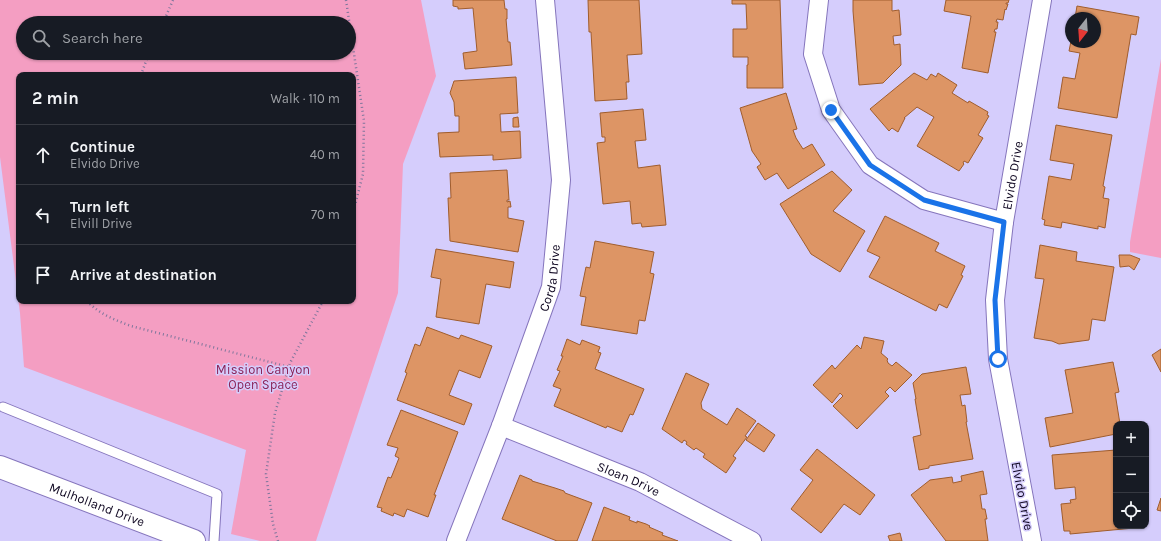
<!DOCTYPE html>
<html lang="en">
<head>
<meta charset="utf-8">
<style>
  :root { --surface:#171b24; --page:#242831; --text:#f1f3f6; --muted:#9ea1a6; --line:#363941 }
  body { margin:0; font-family:Karla,sans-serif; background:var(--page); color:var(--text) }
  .controls { position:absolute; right:12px; bottom:12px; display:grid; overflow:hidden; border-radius:8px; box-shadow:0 1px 3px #0004 }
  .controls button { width:36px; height:36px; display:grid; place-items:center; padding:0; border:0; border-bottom:1px solid var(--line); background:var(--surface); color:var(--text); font:20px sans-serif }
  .compass { position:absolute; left:1065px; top:12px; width:36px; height:36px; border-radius:50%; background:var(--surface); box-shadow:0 1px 3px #0004; rotate:197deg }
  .stop { position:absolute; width:12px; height:12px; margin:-9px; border:3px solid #1a73e8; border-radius:50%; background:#fff }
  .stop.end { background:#1a73e8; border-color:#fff; box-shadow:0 1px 4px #0008 }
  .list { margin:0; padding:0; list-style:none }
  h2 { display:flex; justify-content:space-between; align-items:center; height:52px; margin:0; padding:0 16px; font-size:17px }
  h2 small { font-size:13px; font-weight:400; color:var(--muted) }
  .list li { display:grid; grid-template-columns:26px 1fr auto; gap:12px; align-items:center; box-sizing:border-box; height:60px; padding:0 16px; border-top:1px solid var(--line) }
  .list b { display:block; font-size:15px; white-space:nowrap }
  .list p { margin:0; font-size:13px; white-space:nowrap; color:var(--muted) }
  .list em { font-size:13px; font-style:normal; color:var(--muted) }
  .icon { flex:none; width:22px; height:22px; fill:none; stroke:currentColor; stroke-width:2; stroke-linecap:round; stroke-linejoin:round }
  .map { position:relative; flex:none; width:1161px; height:541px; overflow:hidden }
  .search { position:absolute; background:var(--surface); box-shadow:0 1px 3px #0004; left:16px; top:16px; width:340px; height:44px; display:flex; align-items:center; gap:10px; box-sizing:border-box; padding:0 14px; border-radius:22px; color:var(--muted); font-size:15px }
  .panel { position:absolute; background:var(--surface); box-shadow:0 1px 3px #0004; left:16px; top:72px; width:340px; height:232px; border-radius:8px }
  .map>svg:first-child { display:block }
  .green { fill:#f49ec2; fill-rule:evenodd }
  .building { fill:#dd9565; stroke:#a05d2d }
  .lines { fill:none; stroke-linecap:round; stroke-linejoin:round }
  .lane-casing { stroke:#8575bc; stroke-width:11 }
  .street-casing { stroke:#8575bc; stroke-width:20 }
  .secondary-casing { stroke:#8575bc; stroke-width:24 }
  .path { stroke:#7e769c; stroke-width:2.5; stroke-dasharray:1 3; stroke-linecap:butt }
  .lane { stroke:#fff; stroke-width:9 }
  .street { stroke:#fff; stroke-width:18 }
  .secondary { stroke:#fff; stroke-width:22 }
  .route { stroke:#1a73e8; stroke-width:5 }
  .labels { text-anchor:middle; stroke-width:3; stroke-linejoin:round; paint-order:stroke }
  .street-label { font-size:13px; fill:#0e0620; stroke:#d5cdfc }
  .park-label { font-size:13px; fill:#8c2459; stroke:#d5cdfc }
</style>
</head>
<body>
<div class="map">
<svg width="1161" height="541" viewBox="0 0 1161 541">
  <rect width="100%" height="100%" fill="#d5cdfc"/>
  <path class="green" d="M0,0H421L436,76L403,164L398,293L316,541H260L231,534L246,450L24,367L20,313L0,157ZM23,23H349V53H23ZM19,75H353V301H19Z
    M1161,59V258L1130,252V242Z"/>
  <path class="building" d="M453,0H504L505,9H507V19H506L508,42H510L512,65L465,69L463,53L477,51L473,8L458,9V7L453,6Z
    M588,0H639L642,54L627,55L629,82H626L627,99L595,101L591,32H589Z
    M732,0H780L783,88H747V65H748V57H733V29H747L746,4H732Z
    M853,0H892V11L899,10L901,35L893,36L894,45L900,44L901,65L883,83L859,85L853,11Z
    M946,0H1009L1008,3H1006V4H1008L1006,10L1005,9L1003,20L997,19L996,22H998L997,29H995L994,32H996L988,73L962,68L971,16L944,11Z
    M1077,6L1139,17L1136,35L1131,34L1117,118L1058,108L1063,77L1075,79L1080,53L1069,51L1071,41V42H1095V18H1075Z
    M914,73L927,80L931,74L936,77L938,73L957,85L952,93L968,103L969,101L988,112L987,115L989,116L978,135L983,138L968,163L964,161L963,163L964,164L959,171L917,146L934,117L917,107L904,118H905L898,132L892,128L889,131L870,109Z
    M516,77L518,113L500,114L501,132L520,131L521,158L493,160V155L440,157L438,133L459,132V116H455L454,102L450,93L454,81Z
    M786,93L797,129L793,130L796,138L803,149L812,144L825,165L788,189L777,173L765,180L757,167L761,164L752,151L740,108Z
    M643,109L646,140L635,141L638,168L660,165L666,225L642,227L641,223L632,224L630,201L603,204L597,143L605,142V137H602L600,113Z
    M518,117L519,127H513V118Z
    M1056,125L1112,135L1103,186L1105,187L1103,198L1109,199L1105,228L1098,226V229L1062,222L1061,228L1044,225L1045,220L1042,219L1049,176L1071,180L1074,164L1050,160Z
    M507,170L509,200H507V202L510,201L511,207H508V218L524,221L518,252L450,241L448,198H451L450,173Z
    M832,171L852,190L833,211L865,231L840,272L811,254L780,204Z
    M885,216L939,243L935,251L965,266L961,275L963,276L947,308L939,304L936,311L869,277L880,257L867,251Z
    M595,241L654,252L650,273L654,274L645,321L639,320L637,334L581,325L586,297L580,296L586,267L590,268Z
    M1040,245L1077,252L1076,261L1114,267L1105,321L1092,319L1089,340L1059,344L1052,341L1034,338L1044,279L1035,278Z
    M436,249L514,262L510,288L486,284L479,324L436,317L441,279L431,277Z
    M1119,255H1130L1140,259L1134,270L1129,266L1120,267Z
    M427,327L459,339L461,335L492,346L480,378L459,370L449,395L472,404L464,425L397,400L407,373L405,372L415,344L420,346Z
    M864,337L884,341L881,353L888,359L887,360L888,363L892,366L896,362L912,375L895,392L890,387L885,392L889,396L857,429L833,406L843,396L840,393L832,403L813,385L832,365L835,369L857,345L861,349Z
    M567,339L580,345L582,340L600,347L598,352L601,353L595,369L644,389L633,415L630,414L622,432L607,426L606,428L554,406L561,389L553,386L560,371L557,370L563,356H561Z
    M1161,349V372L1152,355Z
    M1113,362L1119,392L1115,393L1120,424H1116V434L1050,447L1045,418L1073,413L1065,370Z
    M966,367L971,394L960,395L962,406L965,405L967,422H966L973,459L929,466V468L919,470L913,437L921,435L915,399H916L913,383L922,374Z
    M686,373L709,384L701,403L702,409L727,425L737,408L756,421L745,436L747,437L733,456L736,458L726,473L703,457L705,454L696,448L694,450L686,444L687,442L684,440L682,443L662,429Z
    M401,410L458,432L434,495H436L428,517L407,509L404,517L394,513L393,516L381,511L382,508L377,507L388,477L391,478L399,458L395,456L398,448L387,445Z
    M758,423L775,435L764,452L746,440Z
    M817,449L875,495L860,515L844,504L821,533L791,509L813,480L800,470Z
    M1116,450V526H1134V528L1070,534V531H1064L1061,504L1071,503L1070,500L1076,499L1075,487L1055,489L1052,455Z
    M983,471L987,494L980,495L982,509H985L987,519H985L988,541H946L911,495L930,480L952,477L953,483L962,481L961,476Z
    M520,475L532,480V481L555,488L564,491L565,493L592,503L577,541H557L502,519Z
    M1161,498V511L1157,510Z
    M604,507L630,517L629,520L637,523V521L646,524L650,526L649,527L663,533L662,535L678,541H592Z
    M900,533L902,541H890L888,536Z"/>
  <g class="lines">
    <g class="lane-casing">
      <path id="lane" d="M3,407L217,494L214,541"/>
    </g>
    <g class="street-casing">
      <g id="street">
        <path d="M819,0L813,54L831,110L870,165L924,200L1004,222"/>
        <path id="s1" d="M501,426L640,482L752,541"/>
        <path id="s2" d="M456,541L501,426L551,287L561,180L545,0"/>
        <path id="s3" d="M1032,541L998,359L995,300L1004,222L1042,0"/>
      </g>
    </g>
    <g class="secondary-casing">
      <g id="secondary">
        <path id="s4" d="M0,467L194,541"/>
      </g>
    </g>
    <path class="path" d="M346,0L364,121L363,174L353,213
      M163,23L173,0
      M141,75L149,53
      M87,301C99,314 115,320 131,326L289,367
      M278,541L273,524L266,474L275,413L290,363L323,301"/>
    <use href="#lane" class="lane"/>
    <use href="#street" class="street"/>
    <use href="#secondary" class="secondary"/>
  </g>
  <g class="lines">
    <path class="route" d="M831,110L870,165L924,200L1004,222L995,300L998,359"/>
  </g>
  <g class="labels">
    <g class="street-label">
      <text dy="5" stroke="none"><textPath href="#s3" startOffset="370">Elvido Drive</textPath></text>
      <text dy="5" stroke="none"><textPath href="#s2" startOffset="280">Corda Drive</textPath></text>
      <text dy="5" stroke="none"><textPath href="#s1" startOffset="138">Sloan Drive</textPath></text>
      <text transform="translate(1023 496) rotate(79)" y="5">Elvido Drive</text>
      <text dy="5" stroke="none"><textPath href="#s4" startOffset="104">Mulholland Drive</textPath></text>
    </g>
    <g class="park-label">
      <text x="263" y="374">Mission Canyon<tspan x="263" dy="15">Open Space</tspan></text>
    </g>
  </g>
</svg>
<div class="controls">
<button>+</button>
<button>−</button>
<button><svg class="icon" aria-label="locate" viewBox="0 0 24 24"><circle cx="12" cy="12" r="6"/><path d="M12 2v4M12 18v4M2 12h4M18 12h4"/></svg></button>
</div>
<svg class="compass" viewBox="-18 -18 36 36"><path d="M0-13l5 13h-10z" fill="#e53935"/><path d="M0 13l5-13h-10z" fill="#9ea1a6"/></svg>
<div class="stop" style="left:998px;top:359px"></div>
<div class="stop end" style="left:831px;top:110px"></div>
<div class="search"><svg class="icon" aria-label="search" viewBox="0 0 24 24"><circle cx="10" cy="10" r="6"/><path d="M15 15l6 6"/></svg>Search here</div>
<section class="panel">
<h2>2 min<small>Walk · 110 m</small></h2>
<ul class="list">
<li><svg class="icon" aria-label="ahead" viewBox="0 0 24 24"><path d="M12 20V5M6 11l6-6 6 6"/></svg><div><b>Continue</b><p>Elvido Drive</p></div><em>40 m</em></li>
<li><svg class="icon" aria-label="left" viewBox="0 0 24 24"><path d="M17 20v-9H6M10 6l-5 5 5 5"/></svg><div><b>Turn left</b><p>Elvill Drive</p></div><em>70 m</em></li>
<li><svg class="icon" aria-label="arrive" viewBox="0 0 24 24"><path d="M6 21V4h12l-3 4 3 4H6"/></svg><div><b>Arrive at destination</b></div></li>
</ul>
</section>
</div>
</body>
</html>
